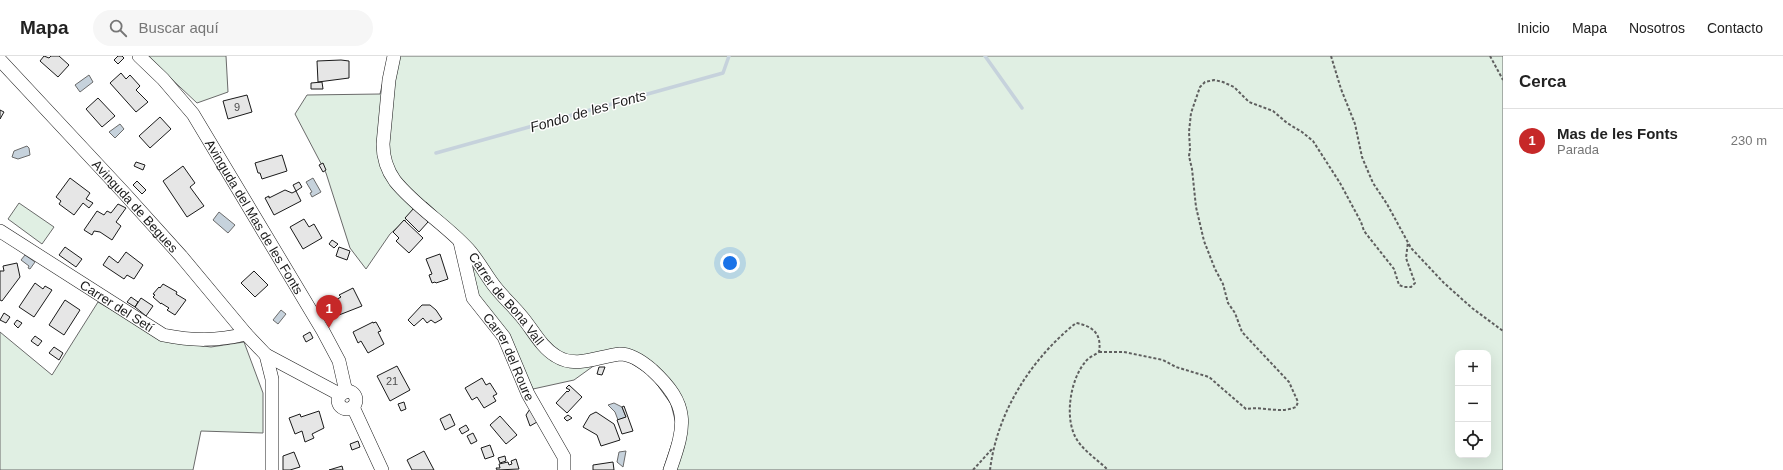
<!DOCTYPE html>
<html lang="es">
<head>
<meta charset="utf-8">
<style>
  :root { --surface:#fff; --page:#f6f6f6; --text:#222; --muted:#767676; --line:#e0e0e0; --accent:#c62828 }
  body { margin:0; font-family:Helvetica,sans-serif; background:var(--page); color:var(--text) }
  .controls { position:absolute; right:12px; bottom:12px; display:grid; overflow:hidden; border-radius:8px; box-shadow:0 4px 16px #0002 }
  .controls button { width:36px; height:36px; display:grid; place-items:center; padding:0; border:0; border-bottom:1px solid var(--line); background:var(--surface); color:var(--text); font:20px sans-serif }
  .you { position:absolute; left:730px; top:207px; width:14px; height:14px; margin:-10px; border:3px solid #fff; border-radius:50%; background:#1a73e8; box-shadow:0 0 0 6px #1a73e833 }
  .badge { display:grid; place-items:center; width:26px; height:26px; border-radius:50%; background:var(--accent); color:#fff; font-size:13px; font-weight:700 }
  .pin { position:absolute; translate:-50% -33px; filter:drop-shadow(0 1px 2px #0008) }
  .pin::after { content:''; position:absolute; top:21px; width:14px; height:12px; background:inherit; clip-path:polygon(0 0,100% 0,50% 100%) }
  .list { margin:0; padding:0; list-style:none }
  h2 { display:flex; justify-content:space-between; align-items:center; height:52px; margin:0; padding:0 16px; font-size:17px }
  h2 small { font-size:13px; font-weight:400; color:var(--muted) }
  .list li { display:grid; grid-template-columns:26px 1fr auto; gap:12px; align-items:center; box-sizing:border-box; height:64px; padding:0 16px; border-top:1px solid var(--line) }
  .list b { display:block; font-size:15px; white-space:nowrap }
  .list p { margin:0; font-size:13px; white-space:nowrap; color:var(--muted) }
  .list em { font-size:13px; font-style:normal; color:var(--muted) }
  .icon { flex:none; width:22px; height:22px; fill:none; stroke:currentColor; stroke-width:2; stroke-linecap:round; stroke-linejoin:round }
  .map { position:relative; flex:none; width:1503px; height:414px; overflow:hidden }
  header { display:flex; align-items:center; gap:24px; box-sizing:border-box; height:56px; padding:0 20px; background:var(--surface); border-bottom:1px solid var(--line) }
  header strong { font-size:19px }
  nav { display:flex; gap:22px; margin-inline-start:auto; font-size:14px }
  .search { width:280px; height:36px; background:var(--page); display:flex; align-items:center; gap:10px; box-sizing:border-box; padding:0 14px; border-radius:22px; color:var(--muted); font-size:15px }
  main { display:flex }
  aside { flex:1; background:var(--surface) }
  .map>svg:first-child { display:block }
  .green { fill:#e0efe3; stroke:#6a6a6a; fill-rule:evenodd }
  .water { fill:#c6d2dc; stroke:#6a6a6a }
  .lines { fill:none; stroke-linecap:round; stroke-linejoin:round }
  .stream { stroke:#c6d2dc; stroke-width:3.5 }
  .building { fill:#e6e6e6; stroke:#1a1a1a }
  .minor-casing { stroke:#1a1a1a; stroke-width:14 }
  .path { stroke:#5f5f5f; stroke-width:2; stroke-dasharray:3 2; stroke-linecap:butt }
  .minor { stroke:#fff; stroke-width:13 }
  .labels { text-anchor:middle; stroke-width:3; stroke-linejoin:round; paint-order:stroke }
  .number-label { font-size:11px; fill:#4d4d4d }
  .street-label { font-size:13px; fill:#1a1a1a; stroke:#fff }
  .water-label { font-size:14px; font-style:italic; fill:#1a1a1a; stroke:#fff }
</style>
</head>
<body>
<header>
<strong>Mapa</strong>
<div class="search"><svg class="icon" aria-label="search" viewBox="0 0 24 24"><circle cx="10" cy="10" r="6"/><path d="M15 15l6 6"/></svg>Buscar aquí</div>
<nav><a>Inicio</a><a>Mapa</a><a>Nosotros</a><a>Contacto</a></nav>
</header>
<main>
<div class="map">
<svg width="1503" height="414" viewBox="0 0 1503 414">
  <rect width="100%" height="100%" fill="#fff"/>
  <path class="green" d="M147,0H226L228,36L197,47Z
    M389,0H1503V414H663L677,372L671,348L651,320L623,302L599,306L574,324L533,333L507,280L476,240L470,187L426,146L390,178L366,213L350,192L326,117L295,58L307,39L380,38ZM1458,297H1488V399H1458Z
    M19,147L54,171L42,188L8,163Z
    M98,246L166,285L211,291L244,286L263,337V377L201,375L193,414H0V276L52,319Z"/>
  <path class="water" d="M89,19L93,26L80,36L75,29Z
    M120,68L124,73L115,82L109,76Z
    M27,90L29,92L30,99L18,103L12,101L14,95Z
    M313,122L321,136L312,141L310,137L312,136L306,126Z
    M219,156L235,169L228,177L213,164Z
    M25,199L35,206L30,213L28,212L29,210L21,204Z
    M281,254L286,258L278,268L273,264Z
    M614,347L622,351L626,361L618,364L615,356L608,349Z
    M626,395L623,411L617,406L619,396Z"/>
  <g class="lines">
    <path class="stream" d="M985,0L1022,52
      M436,97L723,17L729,0"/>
  </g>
  <path class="building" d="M44,0L49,2L51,0H59L69,9L58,21L40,5Z
    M118,0H122L124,2L118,8L114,4Z
    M341,4L349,5V22L318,26L317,5Z
    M121,17L126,23L130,19L140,30L136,34L148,46L136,56L110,27Z
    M322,26L323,33H311V27Z
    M247,39L252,56L228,63L223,45Z
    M98,42L115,60L102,71L86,53Z
    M0,54L4,56L0,63Z
    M160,61L171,73L150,92L139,80Z
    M282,99L287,115L262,123L260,117H258L255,107Z
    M136,106L145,109L143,114L134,110Z
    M323,107L326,114L323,116L319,109Z
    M183,110L195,127L190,131L204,150L187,161L163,125Z
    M70,122L90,137L86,143L93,147L89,152L83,147L74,159L59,148L61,145L56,141Z
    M137,125L146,134L142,138L133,129Z
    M299,126L302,131L296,135L293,129Z
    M285,134L292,137L296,135L301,145L274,159L265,142L269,140V142Z
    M118,148L126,152L116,166L121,170L112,184L100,176L94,175L92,179L84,174L97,155L104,159L107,155L111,157Z
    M414,152L428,166L419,176L405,162Z
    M304,163L309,171L314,168L322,182L303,193L290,171Z
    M404,164L423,182L409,197L396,185L399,182L393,176Z
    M332,184L338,188L334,192L329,188Z
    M65,191L82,203L76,211L59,199Z
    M339,191L350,195L347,204L336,200Z
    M126,196L143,209L134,223L127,219L124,223L103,209L109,200L118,207Z
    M440,198L448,223L436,227L435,226L432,227L429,219L432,218L426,203Z
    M17,207L20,221L2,245L0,244V215H4L3,210Z
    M254,215L268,229L255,241L241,227Z
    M35,227L43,233L45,230L52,234L34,261L19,251Z
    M163,228L177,236L176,238L186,244L175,259L167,254L169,252L161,247V248L153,241L155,239L153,238L159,231L160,232Z
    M353,232L362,250L339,259L332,246L341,241L339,239Z
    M131,241L138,246L135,251L127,246Z
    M141,242L153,250L146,260L135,251Z
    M65,244L80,254L64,279L49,269Z
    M422,249H430L436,254L442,263L435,267L431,264L427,267L423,262L414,270L408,264Z
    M4,257L10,261L6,267L0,264Z
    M17,264L22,267L18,272L14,268Z
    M373,266V267L376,266L381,275L378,276L384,288L368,297L361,285L358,287L353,276Z
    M310,276L313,282L306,286L303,280Z
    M35,280L42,285L38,290L31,285Z
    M54,291L63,297L59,304L49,297Z
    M397,310L410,334L390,345L377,320Z
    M599,311H605L602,319L597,318Z
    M482,322L486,329L490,327L497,338L493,340L496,345L484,352L477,341L472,344L465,332Z
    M569,329L582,341L567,357L556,347L567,335L568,336L570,334L566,332Z
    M404,346L406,353L401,355L398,348Z
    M624,350L633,375L622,378L617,364L626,361L622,351Z
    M530,353L537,366L530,370L526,359Z
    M319,355L324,372L312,378L314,382L305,386L302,375L295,378L289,362L300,358L301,361Z
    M596,356L614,368L620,384L601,390L597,379L583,371L590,359Z
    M450,358L455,369L445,374L440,363Z
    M568,359L572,362L567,365L564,362Z
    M500,360L517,379L506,388L490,369Z
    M466,369L469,374L462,378L459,373Z
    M473,377L477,385L471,388L467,380Z
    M358,385L360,391L352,394L350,388Z
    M490,389L494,400L485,403L481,392Z
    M424,395L434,414H412L407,404Z
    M294,396L300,411L290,414H283V400Z
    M505,400L506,405L500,407L498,402Z
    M516,403L519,413L497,414L496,412H500L499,408L508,406L509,409L512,408L511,405Z
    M613,406L614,414H593V409Z
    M342,410L343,414H329Z"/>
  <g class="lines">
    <g class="minor-casing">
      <g id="minor">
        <path id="s1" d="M139,0L163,23L193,58L323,275L339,305L346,336"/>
        <path id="s2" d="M394,0L389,24L383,88C383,101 387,114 395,125C416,151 445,168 468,193C479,205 486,220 496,232C504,242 514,251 522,261C533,274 541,291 556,300C576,313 599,300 620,298C632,298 644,307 652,314C690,349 686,369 670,414"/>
        <path id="s3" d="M0,4L125,138L181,200L246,278L266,299L341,339"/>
        <path id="s4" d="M0,175L163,279C193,285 217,285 246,278"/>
        <path id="s5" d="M460,186L473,242L504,281L528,338L564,401V414"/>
        <path d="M266,299L272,323V414"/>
        <circle cx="347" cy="344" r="9"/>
        <path d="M353,351L382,414"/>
      </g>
    </g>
    <path class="path" d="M1331,0L1341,33L1355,68L1362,101L1367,113L1373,127L1387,148L1411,192L1444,227L1472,252L1503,275
      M1490,0L1503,24
      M1099,296H1124L1163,304L1176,311L1209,321L1246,353C1263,350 1280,358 1296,351L1298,346L1289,326L1242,276L1235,257L1228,247L1223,228L1215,213L1204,185L1196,151L1192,113L1189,100L1190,93L1189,76L1191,57L1200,31L1205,26L1214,24L1223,26L1234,31L1249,46L1273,55L1287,67L1302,76L1313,85L1340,127L1361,166L1364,175L1394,213L1399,229L1404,231H1411L1415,227L1406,202L1408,186
      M973,414L992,393
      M990,414C997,356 1031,303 1076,267C1093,270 1102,278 1099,296C1095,299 1089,301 1086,305C1071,322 1065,357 1074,378C1080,393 1097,403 1108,414"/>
    <use href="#minor" class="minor"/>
  </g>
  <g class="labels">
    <g class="number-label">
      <text x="237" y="55">9</text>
      <text x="392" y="329">21</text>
    </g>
    <g class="street-label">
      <text dy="5" stroke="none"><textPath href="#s3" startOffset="199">Avinguda de Begues</textPath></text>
      <text dy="5" stroke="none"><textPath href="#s1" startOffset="199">Avinguda del Mas de les Fonts</textPath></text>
      <text dy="5" stroke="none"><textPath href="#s2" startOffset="291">Carrer de Bona Vall</textPath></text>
      <text dy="5" stroke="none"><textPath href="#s4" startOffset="139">Carrer del Setí</textPath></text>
      <text dy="5" stroke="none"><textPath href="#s5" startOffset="127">Carrer del Roure</textPath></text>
    </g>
    <g class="water-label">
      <text transform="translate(588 55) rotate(-16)" y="5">Fondo de les Fonts</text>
    </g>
  </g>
</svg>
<div class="controls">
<button>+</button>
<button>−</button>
<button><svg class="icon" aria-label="locate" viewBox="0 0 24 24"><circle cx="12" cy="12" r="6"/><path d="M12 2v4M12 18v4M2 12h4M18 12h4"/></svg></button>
</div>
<div class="you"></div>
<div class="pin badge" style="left:329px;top:272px">1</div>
</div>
<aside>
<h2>Cerca<small></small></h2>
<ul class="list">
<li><span class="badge">1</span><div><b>Mas de les Fonts</b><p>Parada</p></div><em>230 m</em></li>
</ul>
</aside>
</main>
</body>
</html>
